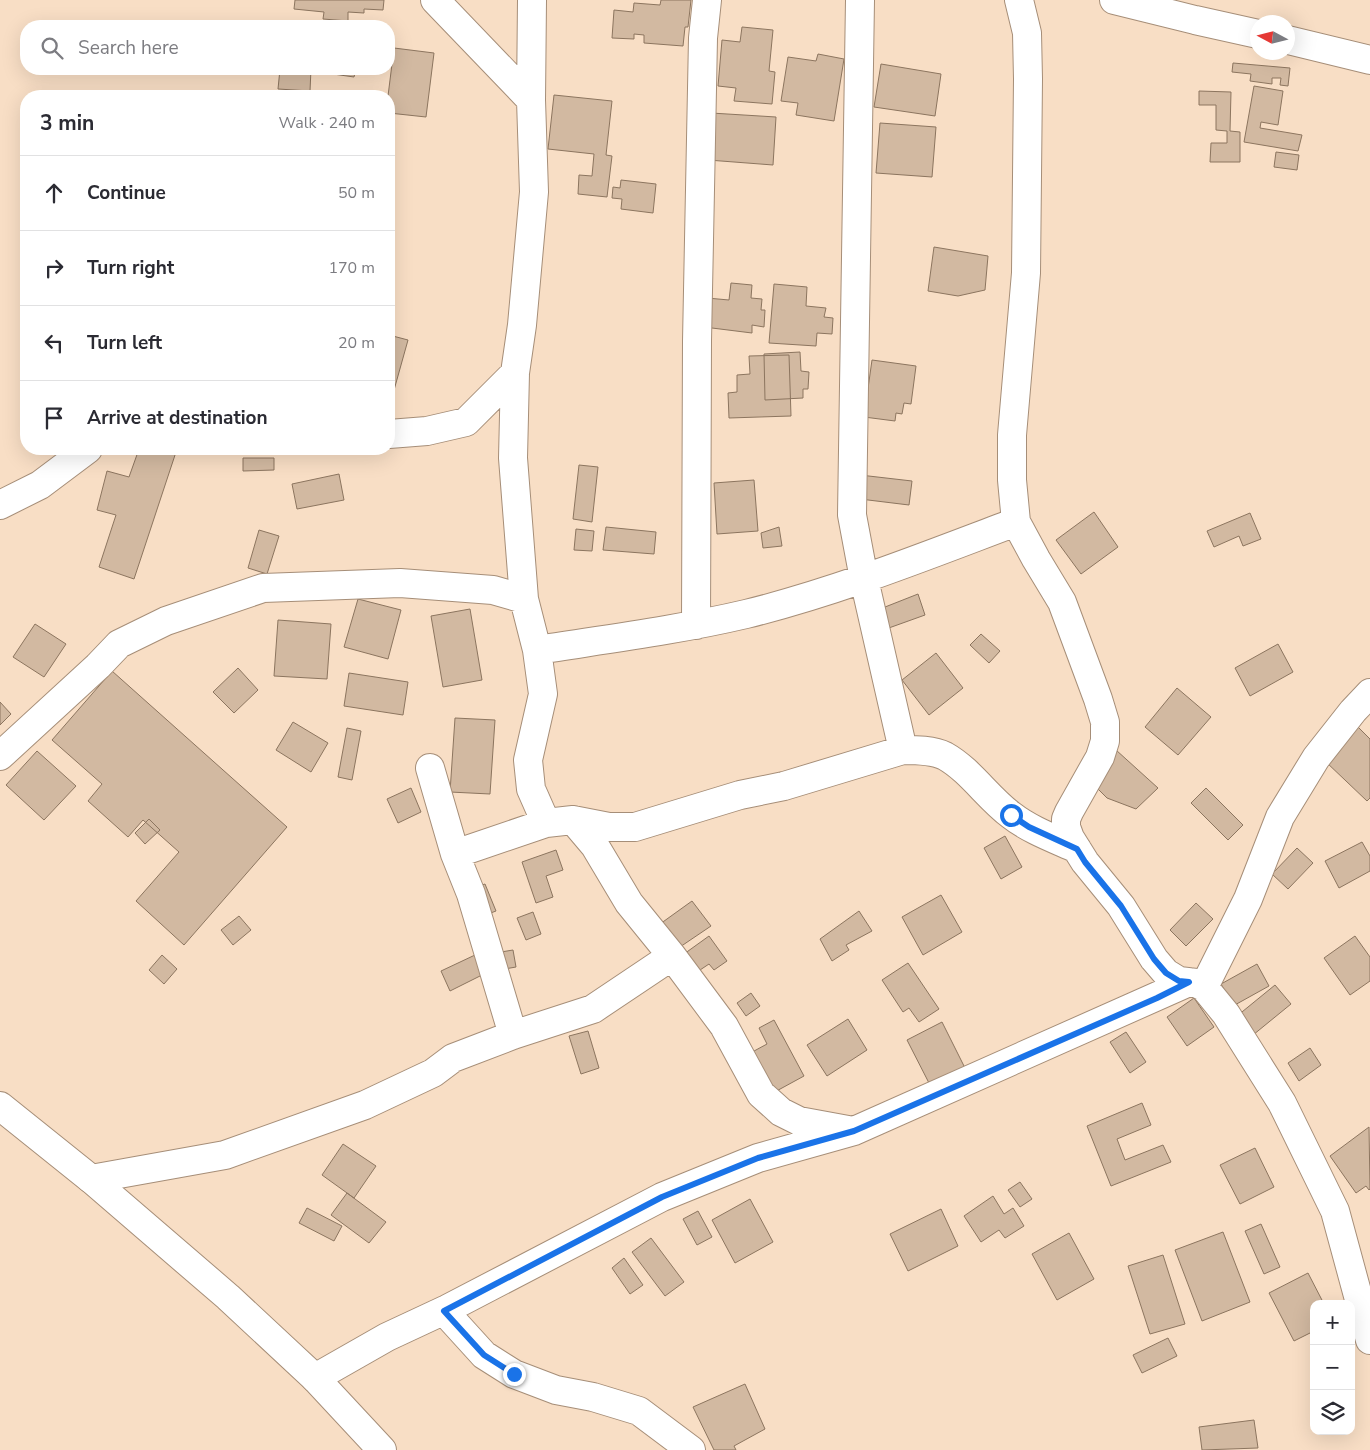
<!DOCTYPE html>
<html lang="en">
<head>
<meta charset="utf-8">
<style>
  :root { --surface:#fff; --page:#f2f2f3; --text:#2b2b33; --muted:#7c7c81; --line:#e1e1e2 }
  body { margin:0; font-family:"Nunito Sans",sans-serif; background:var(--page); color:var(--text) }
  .controls { position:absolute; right:15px; bottom:15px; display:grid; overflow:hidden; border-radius:10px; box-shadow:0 5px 20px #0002 }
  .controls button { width:45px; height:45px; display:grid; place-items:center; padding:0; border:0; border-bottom:1px solid var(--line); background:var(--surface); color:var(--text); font:25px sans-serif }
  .compass { position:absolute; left:1250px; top:15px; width:45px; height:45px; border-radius:50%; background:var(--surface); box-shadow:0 5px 20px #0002; rotate:277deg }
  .stop { position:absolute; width:15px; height:15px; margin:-11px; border:4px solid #1a73e8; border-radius:50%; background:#fff }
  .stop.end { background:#1a73e8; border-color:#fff; box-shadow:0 1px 5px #0008 }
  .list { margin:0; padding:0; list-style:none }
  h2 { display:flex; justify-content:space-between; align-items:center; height:65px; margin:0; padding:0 20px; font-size:21px }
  h2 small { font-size:16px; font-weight:400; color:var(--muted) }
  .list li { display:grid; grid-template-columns:32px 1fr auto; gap:15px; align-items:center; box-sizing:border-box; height:75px; padding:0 20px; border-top:1px solid var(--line) }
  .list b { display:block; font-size:19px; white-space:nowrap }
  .list em { font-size:16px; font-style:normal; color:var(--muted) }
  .icon { flex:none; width:28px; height:28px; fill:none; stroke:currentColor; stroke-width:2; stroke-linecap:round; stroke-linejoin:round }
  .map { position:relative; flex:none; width:1370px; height:1450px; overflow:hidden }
  .search { position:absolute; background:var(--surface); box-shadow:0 5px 20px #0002; left:20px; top:20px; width:375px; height:55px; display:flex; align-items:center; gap:12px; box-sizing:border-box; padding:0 18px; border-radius:20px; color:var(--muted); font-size:19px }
  .panel { position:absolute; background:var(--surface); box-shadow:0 5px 20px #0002; left:20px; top:90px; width:375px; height:365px; border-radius:20px }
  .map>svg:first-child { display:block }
  .building { fill:#d2b9a1; stroke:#8c755f }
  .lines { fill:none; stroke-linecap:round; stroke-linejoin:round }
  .street-casing { stroke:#a68e78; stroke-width:30 }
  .primary-casing { stroke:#a68e78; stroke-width:30 }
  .street { stroke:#fff; stroke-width:28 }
  .primary { stroke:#fff; stroke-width:28 }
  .route { stroke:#1a73e8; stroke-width:6 }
</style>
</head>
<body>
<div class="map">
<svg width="1370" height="1450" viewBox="0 0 1370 1450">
  <rect width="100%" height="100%" fill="#f8dec5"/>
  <path class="building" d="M295,0H384L383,10L364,9V13L348,12V21L323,19L324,12L294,9Z
    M661,0H691L688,27H685L683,46L644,43V35L634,34V39L612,38L614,10L633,12L634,3L660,5Z
    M282,21L314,23V26H282Z
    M742,27L773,30L769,71L775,72L772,104L734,101L736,88L718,86L722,40L740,42Z
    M394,48L434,53L426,117L389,113L388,96Z
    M818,54L844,59L834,121L796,115L798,103L781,101L788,57L816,61Z
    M1233,63L1290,68L1288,86L1280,85L1281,78H1272V84L1250,81L1251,74L1232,72Z
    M881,64L941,74L935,116L874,107Z
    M280,69H311L310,91L278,89Z
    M312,69H356L354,77L312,71Z
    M1254,86L1283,91L1278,125L1261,122L1260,128L1302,135L1298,151L1244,142Z
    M1199,91L1231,92L1230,131L1240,132V162H1210L1211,143H1227V131L1216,130V105H1199Z
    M554,95L612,101L606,155L612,156L607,197L578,194L579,175L592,176L594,154L548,149Z
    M711,113L776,117L773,165L708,160Z
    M880,123L936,127L932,177L876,173Z
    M1276,152L1299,155L1297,170L1274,167Z
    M621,180L656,184L653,213L621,209L622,199L612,198L613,187L620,188Z
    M934,247L988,256L985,290L958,296L928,291Z
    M731,283L752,285L751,298L762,299L761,310H765L764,327L752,325V333L704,327L707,298L729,300Z
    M774,284L807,287L806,306L826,308L824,317L833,318L832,334L817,333L816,346L769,343Z
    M389,335L408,340L389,408Z
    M800,352L801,371L809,372L808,389H803V398L765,400L764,354Z
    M789,355L791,416L729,418L728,393L737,392V375L750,374L749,356Z
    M872,360L916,366L911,404L904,403L902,414L896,413L895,421L864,417Z
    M139,449H177L134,579L99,567L116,515L97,510L107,471L129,477Z
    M243,458H274V470L243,471Z
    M579,465L598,467L592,522L573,519Z
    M339,474L344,500L297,509L292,484Z
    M860,475L912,481L909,505L860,499Z
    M754,480L758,531L717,534L714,483Z
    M1094,512L1118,547L1081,574L1056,540Z
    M1250,513L1261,539L1243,546L1239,536L1214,547L1207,531Z
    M606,527L656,532L654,554L603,550Z
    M779,527L782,546L763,548L761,533Z
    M576,529L594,531L592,551L574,550Z
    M259,530L279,536L267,574L248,568Z
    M918,594L925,615L886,629L880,609Z
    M358,599L401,610L388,659L344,647Z
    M470,609L482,680L443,687L431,616Z
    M278,620L331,624L327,679L274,676Z
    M35,624L66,644L44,677L13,657Z
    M981,634L1000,651L989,663L970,645Z
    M1278,644L1293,672L1250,696L1235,668Z
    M936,653L963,688L929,715L902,680Z
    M238,668L258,690L234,713L213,692Z
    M112,671L287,827L184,945L136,901L179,852L143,820L128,837L88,801L102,784L52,740Z
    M349,673L408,682L403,715L344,706Z
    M1177,688L1211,717L1178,755L1145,727Z
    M0,702L11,714L0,725Z
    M455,718L495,720L490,794L450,792Z
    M293,722L328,743L311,772L276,750Z
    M1358,727L1370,739V798L1367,801L1325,761Z
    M347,728L361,731L352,780L338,777Z
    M1116,750L1158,788L1136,809L1107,798L1094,785Z
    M37,751L76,786L44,820L6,785Z
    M411,788L421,812L398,823L387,799Z
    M1206,788L1243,825L1228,840L1191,803Z
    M149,819L160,830L145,844L135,833Z
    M1005,836L1022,867L1001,879L984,848Z
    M1362,842L1370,856V871L1339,888L1325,861Z
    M1297,848L1313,863L1288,889L1272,874Z
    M556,850L563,870L546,876L553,897L536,903L522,862Z
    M485,884L496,911L480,917L470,889Z
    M941,895L962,932L923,955L902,917Z
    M692,901L711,926L677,949L660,924Z
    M1196,903L1213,919L1186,946L1170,930Z
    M859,911L872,931L846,945L849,950L832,961L820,939Z
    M533,912L541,934L526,940L517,918Z
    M239,916L251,930L233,945L221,930Z
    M709,936L727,961L714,970L709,964L697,972L684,954Z
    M1355,936L1370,957V981L1350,995L1324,958Z
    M513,950L516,967L499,970L495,953Z
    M162,955L177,969L164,984L149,970Z
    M475,955L484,974L450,991L441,971Z
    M908,963L939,1009L919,1022L909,1008L903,1012L882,980Z
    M1257,964L1269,986L1233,1006L1221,984Z
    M1275,985L1291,1004L1253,1035L1237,1016Z
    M751,993L760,1006L746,1016L737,1003Z
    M1194,998L1214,1027L1187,1046L1167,1017Z
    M848,1019L867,1050L827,1076L807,1045Z
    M774,1020L804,1076L771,1094L743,1057L767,1044L759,1028Z
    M942,1022L965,1068L930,1085L907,1040Z
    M588,1031L599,1068L581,1074L569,1036Z
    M1126,1032L1146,1062L1130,1073L1110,1042Z
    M1310,1048L1321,1065L1299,1081L1288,1063Z
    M1142,1103L1151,1125L1117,1139L1125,1160L1163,1145L1171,1162L1111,1186L1087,1126Z
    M1369,1127L1370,1189L1369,1190L1366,1186L1356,1193L1330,1156Z
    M343,1144L376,1166L354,1198L322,1175Z
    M1255,1148L1274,1187L1240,1204L1220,1165Z
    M1020,1182L1032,1199L1020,1207L1008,1190Z
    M347,1193L386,1222L369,1243L331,1215Z
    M993,1196L1004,1214L1013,1208L1024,1226L1005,1238L999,1230L981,1242L964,1216Z
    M750,1199L773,1242L735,1263L712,1220Z
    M307,1208L342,1226L334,1241L299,1223Z
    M941,1209L958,1246L908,1271L890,1234Z
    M698,1211L712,1237L697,1245L683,1219Z
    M1261,1224L1280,1267L1264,1274L1245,1231Z
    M1223,1232L1250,1302L1202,1321L1175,1250Z
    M1069,1233L1094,1279L1057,1300L1032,1254Z
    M651,1238L684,1282L665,1296L632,1252Z
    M1163,1255L1185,1324L1150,1334L1128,1266Z
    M624,1258L643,1285L630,1294L612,1268Z
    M1308,1273L1324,1304H1314V1331L1294,1341L1269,1293Z
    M1168,1338L1177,1356L1142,1373L1133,1355Z
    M745,1384L765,1429L734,1446L736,1450H714L693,1407Z
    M1254,1420L1258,1448L1202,1450L1199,1427Z"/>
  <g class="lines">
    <g class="street-casing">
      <path id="street" d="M435,0L531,100
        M532,0L531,100L534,192L522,325L515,373L513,458L524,599L537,650L543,694L528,760L531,789L546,823
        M860,0L852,515L864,579L903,750
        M1019,0L1027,33L1028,79L1026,273L1012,435V480L1016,522L1036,559L1062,602L1098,699L1105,722V741L1100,757L1069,812L1066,819V827L1070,838L1085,862L1121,906L1154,959L1166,973L1179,981L1196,983L1204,987L1226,1014L1282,1103L1335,1211L1370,1340
        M1114,0L1195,20L1258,34
        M1288,40L1370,60
        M389,434L427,431L466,422L515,373
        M0,505L40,485L88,449
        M696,625L697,341L703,38L707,0
        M537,650C607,639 678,630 746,614C839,591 928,555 1016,522
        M0,756L98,666L119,644L166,621L263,588L400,583L493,590L524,599
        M430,768L455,854L471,894L513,1035
        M455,854L546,823L573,820L609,827H635L740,795L784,786L903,750C916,750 933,750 945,756C970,770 988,798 1011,815C1030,830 1055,839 1077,849
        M672,956L724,1026L761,1094L781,1112L799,1121L848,1130
        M1204,987L1248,899L1280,817L1316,758L1353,711L1370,693
        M91,1179L225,1155L365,1105L433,1073L453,1058L513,1035L593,1009L672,956L629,903L595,846L573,820
        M444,1311L484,1355L514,1374L556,1390L593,1397L639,1411L691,1450
        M315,1378L387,1337L447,1309L662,1197L758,1158L854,1131L1189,982"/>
    </g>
    <g class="primary-casing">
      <path id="primary" d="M0,1106L91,1179L228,1297L315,1378L382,1450"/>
    </g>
    <use href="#street" class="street"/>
    <use href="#primary" class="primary"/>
  </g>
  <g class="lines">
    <path class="route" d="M514,1374L484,1355L444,1311L662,1197L758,1158L854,1131L1157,998L1189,982L1179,981L1166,973L1154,959L1121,906L1085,862L1077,849L1029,827L1011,815"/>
  </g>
</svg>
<div class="controls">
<button>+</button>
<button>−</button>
<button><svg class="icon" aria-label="layers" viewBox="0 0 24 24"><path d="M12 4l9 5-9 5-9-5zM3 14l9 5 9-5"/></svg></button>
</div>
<svg class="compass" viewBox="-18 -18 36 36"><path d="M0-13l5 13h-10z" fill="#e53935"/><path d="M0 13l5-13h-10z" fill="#7c7c81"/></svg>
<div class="stop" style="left:1011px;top:815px"></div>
<div class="stop end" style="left:514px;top:1374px"></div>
<div class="search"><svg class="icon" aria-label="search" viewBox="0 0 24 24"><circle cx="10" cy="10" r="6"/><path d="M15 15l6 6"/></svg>Search here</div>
<section class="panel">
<h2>3 min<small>Walk · 240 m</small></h2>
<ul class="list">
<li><svg class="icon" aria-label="ahead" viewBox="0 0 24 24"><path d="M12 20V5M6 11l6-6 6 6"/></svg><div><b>Continue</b></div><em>50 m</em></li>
<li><svg class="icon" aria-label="right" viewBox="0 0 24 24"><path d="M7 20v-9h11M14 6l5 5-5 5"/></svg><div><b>Turn right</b></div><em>170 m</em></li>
<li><svg class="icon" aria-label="left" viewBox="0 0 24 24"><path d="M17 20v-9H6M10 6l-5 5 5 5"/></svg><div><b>Turn left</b></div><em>20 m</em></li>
<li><svg class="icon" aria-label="arrive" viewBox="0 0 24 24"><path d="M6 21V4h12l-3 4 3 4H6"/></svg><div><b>Arrive at destination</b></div></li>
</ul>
</section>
</div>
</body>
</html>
